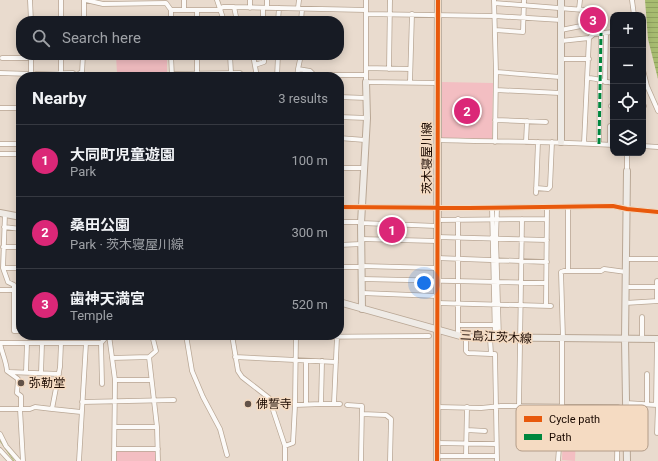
<!DOCTYPE html>
<html lang="en">
<head>
<meta charset="utf-8">
<style>
  :root { --surface:#171b24; --page:#20242c; --text:#f1f3f6; --muted:#9ea1a6; --line:#363941; --accent:#db2777 }
  body { margin:0; font-family:Roboto,"Noto Sans JP",sans-serif; background:var(--page); color:var(--text) }
  .controls { position:absolute; right:12px; top:12px; display:grid; overflow:hidden; border-radius:8px; box-shadow:0 2px 10px #0003 }
  .controls button { width:36px; height:36px; display:grid; place-items:center; padding:0; border:0; border-bottom:1px solid var(--line); background:var(--surface); color:var(--text); font:20px sans-serif }
  .you { position:absolute; left:424px; top:283px; width:14px; height:14px; margin:-10px; border:3px solid #fff; border-radius:50%; background:#1a73e8; box-shadow:0 0 0 6px #1a73e833 }
  .badge { display:grid; place-items:center; width:26px; height:26px; border-radius:50%; background:var(--accent); color:#fff; font-size:13px; font-weight:700 }
  .pin { position:absolute; translate:-50% -50%; border:2px solid #fff; box-shadow:0 1px 4px #0006 }
  .list { margin:0; padding:0; list-style:none }
  h2 { display:flex; justify-content:space-between; align-items:center; height:52px; margin:0; padding:0 16px; font-size:17px }
  h2 small { font-size:13px; font-weight:400; color:var(--muted) }
  .list li { display:grid; grid-template-columns:26px 1fr auto; gap:12px; align-items:center; box-sizing:border-box; height:72px; padding:0 16px; border-top:1px solid var(--line) }
  .list b { display:block; font-size:15px; white-space:nowrap }
  .list p { margin:0; font-size:13px; white-space:nowrap; color:var(--muted) }
  .list em { font-size:13px; font-style:normal; color:var(--muted) }
  .icon { flex:none; width:22px; height:22px; fill:none; stroke:currentColor; stroke-width:2; stroke-linecap:round; stroke-linejoin:round }
  .map { position:relative; flex:none; width:658px; height:461px; overflow:hidden }
  .search { position:absolute; background:var(--surface); box-shadow:0 2px 10px #0003; left:16px; top:16px; width:328px; height:44px; display:flex; align-items:center; gap:10px; box-sizing:border-box; padding:0 14px; border-radius:16px; color:var(--muted); font-size:15px }
  .panel { position:absolute; background:var(--surface); box-shadow:0 2px 10px #0003; left:16px; top:72px; width:328px; height:268px; border-radius:16px }
  .map>svg:first-child { display:block }
  .park { fill:#f3bec2 }
  .water { fill:url(#water-rules) }
  .lines { fill:none; stroke-linecap:round; stroke-linejoin:round }
  .stream { stroke:#a7bc70; stroke-width:1 }
  .street-casing { stroke:#b9a795; stroke-width:5.5 }
  .secondary-casing { stroke:#b9a795; stroke-width:8 }
  .primary-casing { stroke:#9d8c7a; stroke-width:8 }
  .street { stroke:#fcfaf8; stroke-width:4 }
  .secondary { stroke:#efebe6; stroke-width:6 }
  .primary { stroke:#e3dcd3; stroke-width:7 }
  .quiet { stroke:#00873e; stroke-width:3; stroke-dasharray:6 3; stroke-linecap:butt }
  .cycleway-casing { stroke:#f5dbc2; stroke-width:6 }
  .cycleway { stroke:#e8590c; stroke-width:4 }
  .poi-dot { fill:#625248; stroke:#f5dbc2; stroke-width:1.5 }
  .labels { text-anchor:middle; stroke-width:3; stroke-linejoin:round; paint-order:stroke }
  .street-label { font-size:12px; fill:#1a0900; stroke:#f5dbc2 }
  .poi-label { font-size:12px; fill:#1a0900; stroke:#f5dbc2; text-anchor:start }
  .key { fill:#f5dbc2; stroke:#b39c88; stroke-width:1 }
  .key-label { font-size:11px; fill:#1a0900 }
</style>
</head>
<body>
<div class="map">
<svg width="658" height="461" viewBox="0 0 658 461">
  <defs>
    <pattern id="water-rules" width="6" height="5" patternUnits="userSpaceOnUse"><rect width="6" height="5" fill="#a7bc70"/><path d="M0 2.5h6" fill="none" stroke="#8fa05f"/></pattern>
  </defs>
  <rect width="100%" height="100%" fill="#e9dbce"/>
  <path class="park" d="M116,55H167V77H106V74L117,73Z
    M442,82L493,83L492,140L442,139Z
    M565,433L576,434L575,461L562,460L563,435Z
    M118,450L155,451L156,461H116V451Z"/>
  <path class="water" d="M645,0H658V79L648,39Z"/>
  <g class="lines">
    <path class="stream" d="M0,441L14,461"/>
    <g class="street-casing">
      <path id="street" d="M30,0L31,21
        M61,0V21
        M86,0L103,4L166,3L171,10V21
        M184,0V10
        M217,0L224,21
        M267,0V8
        M366,0V82L437,83
        M494,0L496,72L495,142
        M632,0L634,15
        M494,3L584,10L586,25L561,30
        M234,7L237,21
        M250,8V0
        M298,8L299,0
        M263,9V21
        M579,9L580,0
        M171,10H218L223,7H234L366,10
        M366,14L495,16L561,20
        M84,21V0
        M197,21V10
        M278,21L279,8
        M301,21L302,9
        M495,30L523,32L524,0
        M589,38L594,34L613,32
        M561,41L589,38L584,143
        M61,55V74
        M171,55L172,77
        M230,55L231,73
        M253,55L257,77
        M2,58H31
        M560,59H589
        M255,65L264,62V55
        M366,68L410,69
        M298,69L301,55
        M389,69L390,0
        M643,70L647,86L658,111
        M496,72L560,77
        M0,73L31,74V55
        M80,73H82L83,55
        M36,74L73,73
        M172,74L240,73V77
        M197,77V55
        M277,77L278,55
        M297,77L298,69L310,71L314,75H366
        M588,78C598,78 604,82 613,83
        M410,82L412,14
        M605,82L606,33
        M496,90L560,93
        M339,97L367,98
        M643,104L644,106
        M611,106H613
        M0,108H21
        M339,117L367,118
        M495,120L546,122
        M339,138L365,140
        M438,140C496,142 555,141 613,145
        M526,142L527,121
        M0,144H21
        M599,144L601,33
        M610,145V126H613
        M643,146L658,147
        M0,154H21
        M339,168H364
        M627,171V153
        M536,188L548,189L550,187L552,142
        M536,193L538,142
        M339,207L469,208L613,206L627,209L658,212
        M492,208L495,338
        M497,208L496,239L499,338
        M5,214L3,268L8,282L14,285V331H21
        M458,219V336
        M437,220L547,219
        M339,222H361
        M361,223L437,226
        M4,227L21,229
        M437,237L547,240
        M361,239L437,241
        M396,240V224
        M339,245L361,244
        M3,247H21
        M437,258L547,262
        M627,259H658
        M362,266L437,268
        M339,267H362
        M3,268H21
        M568,271V207
        M362,279L546,283
        M626,287H658
        M0,290H21
        M362,293L437,296
        M657,301V281
        M437,303L551,306
        M625,303L658,301
        M546,305L547,207
        M14,311H21
        M458,325H496
        M109,335L115,380L114,461
        M152,335L156,351L149,357L157,427L158,461
        M184,335L296,337L429,336
        M186,335L192,371L203,397L220,429L227,455
        M232,335L238,371L242,377L269,398L285,446V461
        M466,337V351L468,353L491,354L490,338
        M563,339L561,272L564,271H601L604,269L626,272
        M642,339V317
        M0,343H101L108,335
        M0,343C2,354 6,360 7,371L18,379L17,393L21,396V409
        M101,343L102,384
        M491,354H495L497,461
        M235,357L336,362
        M112,358L149,357
        M322,361L321,404H340
        M9,372L59,374
        M26,372L27,343
        M41,373L42,343
        M647,374V404
        M115,380H151
        M82,402L174,400
        M334,403L337,337
        M626,403L657,405
        M306,404V361
        M295,405L296,335
        M347,405L362,406L361,461
        M656,405L657,339
        M519,406L522,219
        M437,407L481,408L501,406L618,407L617,461
        M0,409H30L35,407L52,409L60,367L61,343
        M20,409L23,461
        M52,409L81,412
        M362,414L386,415L391,419L390,461
        M115,427H157
        M467,430L485,431
        M657,433L658,405
        M0,434L6,446L19,461
        M437,443L496,444
        M285,446L293,443L295,405L321,404
        M114,449H158
        M0,450L10,461
        M437,456H497
        M466,456L467,407
        M79,461L86,343
        M558,461L562,407V339"/>
    </g>
    <g class="secondary-casing">
      <path id="secondary" d="M561,142V0
        M0,213L21,217
        M339,302L464,337L658,339
        M362,309L361,223L367,118L366,82
        M627,461L625,339L627,171"/>
    </g>
    <g class="primary-casing">
      <path id="primary" d="M437,461L438,0"/>
    </g>
    <use href="#street" class="street"/>
    <use href="#secondary" class="secondary"/>
    <use href="#primary" class="primary"/>
    <path class="quiet" d="M599,144L601,33"/>
    <g class="cycleway-casing">
      <path id="cycleway" d="M339,207L469,208L613,206L627,209L658,212
        M437,461L438,0"/>
    </g>
    <use href="#cycleway" class="cycleway"/>
  </g>
  <g class="poi-dot">
    <circle cx="21" cy="383" r="4"/>
    <circle cx="248" cy="404" r="4"/>
  </g>
  <g class="labels">
    <g class="street-label">
      <text transform="translate(427 158) rotate(-90)" y="4">茨木寝屋川線</text>
      <text transform="translate(496 337) rotate(3)" y="4">三島江茨木線</text>
    </g>
    <g class="poi-label">
      <text x="29" y="387">弥勒堂</text>
      <text x="256" y="408">佛誓寺</text>
    </g>
  </g>
  <rect x="516" y="405" width="132" height="46" rx="6" class="key"/>
  <rect x="524" y="416" width="18" height="6" fill="#e8590c"/>
  <rect x="524" y="434" width="18" height="6" fill="#00873e"/>
  <g class="key-label">
    <text x="549" y="423">Cycle path</text>
    <text x="549" y="441">Path</text>
  </g>
</svg>
<div class="controls">
<button>+</button>
<button>−</button>
<button><svg class="icon" aria-label="locate" viewBox="0 0 24 24"><circle cx="12" cy="12" r="6"/><path d="M12 2v4M12 18v4M2 12h4M18 12h4"/></svg></button>
<button><svg class="icon" aria-label="layers" viewBox="0 0 24 24"><path d="M12 4l9 5-9 5-9-5zM3 14l9 5 9-5"/></svg></button>
</div>
<div class="you"></div>
<div class="pin badge" style="left:392px;top:230px">1</div>
<div class="pin badge" style="left:467px;top:111px">2</div>
<div class="pin badge" style="left:593px;top:20px">3</div>
<div class="search"><svg class="icon" aria-label="search" viewBox="0 0 24 24"><circle cx="10" cy="10" r="6"/><path d="M15 15l6 6"/></svg>Search here</div>
<section class="panel">
<h2>Nearby<small>3 results</small></h2>
<ul class="list">
<li><span class="badge">1</span><div><b>大同町児童遊園</b><p>Park</p></div><em>100 m</em></li>
<li><span class="badge">2</span><div><b>桑田公園</b><p>Park · 茨木寝屋川線</p></div><em>300 m</em></li>
<li><span class="badge">3</span><div><b>歯神天満宮</b><p>Temple</p></div><em>520 m</em></li>
</ul>
</section>
</div>
</body>
</html>
